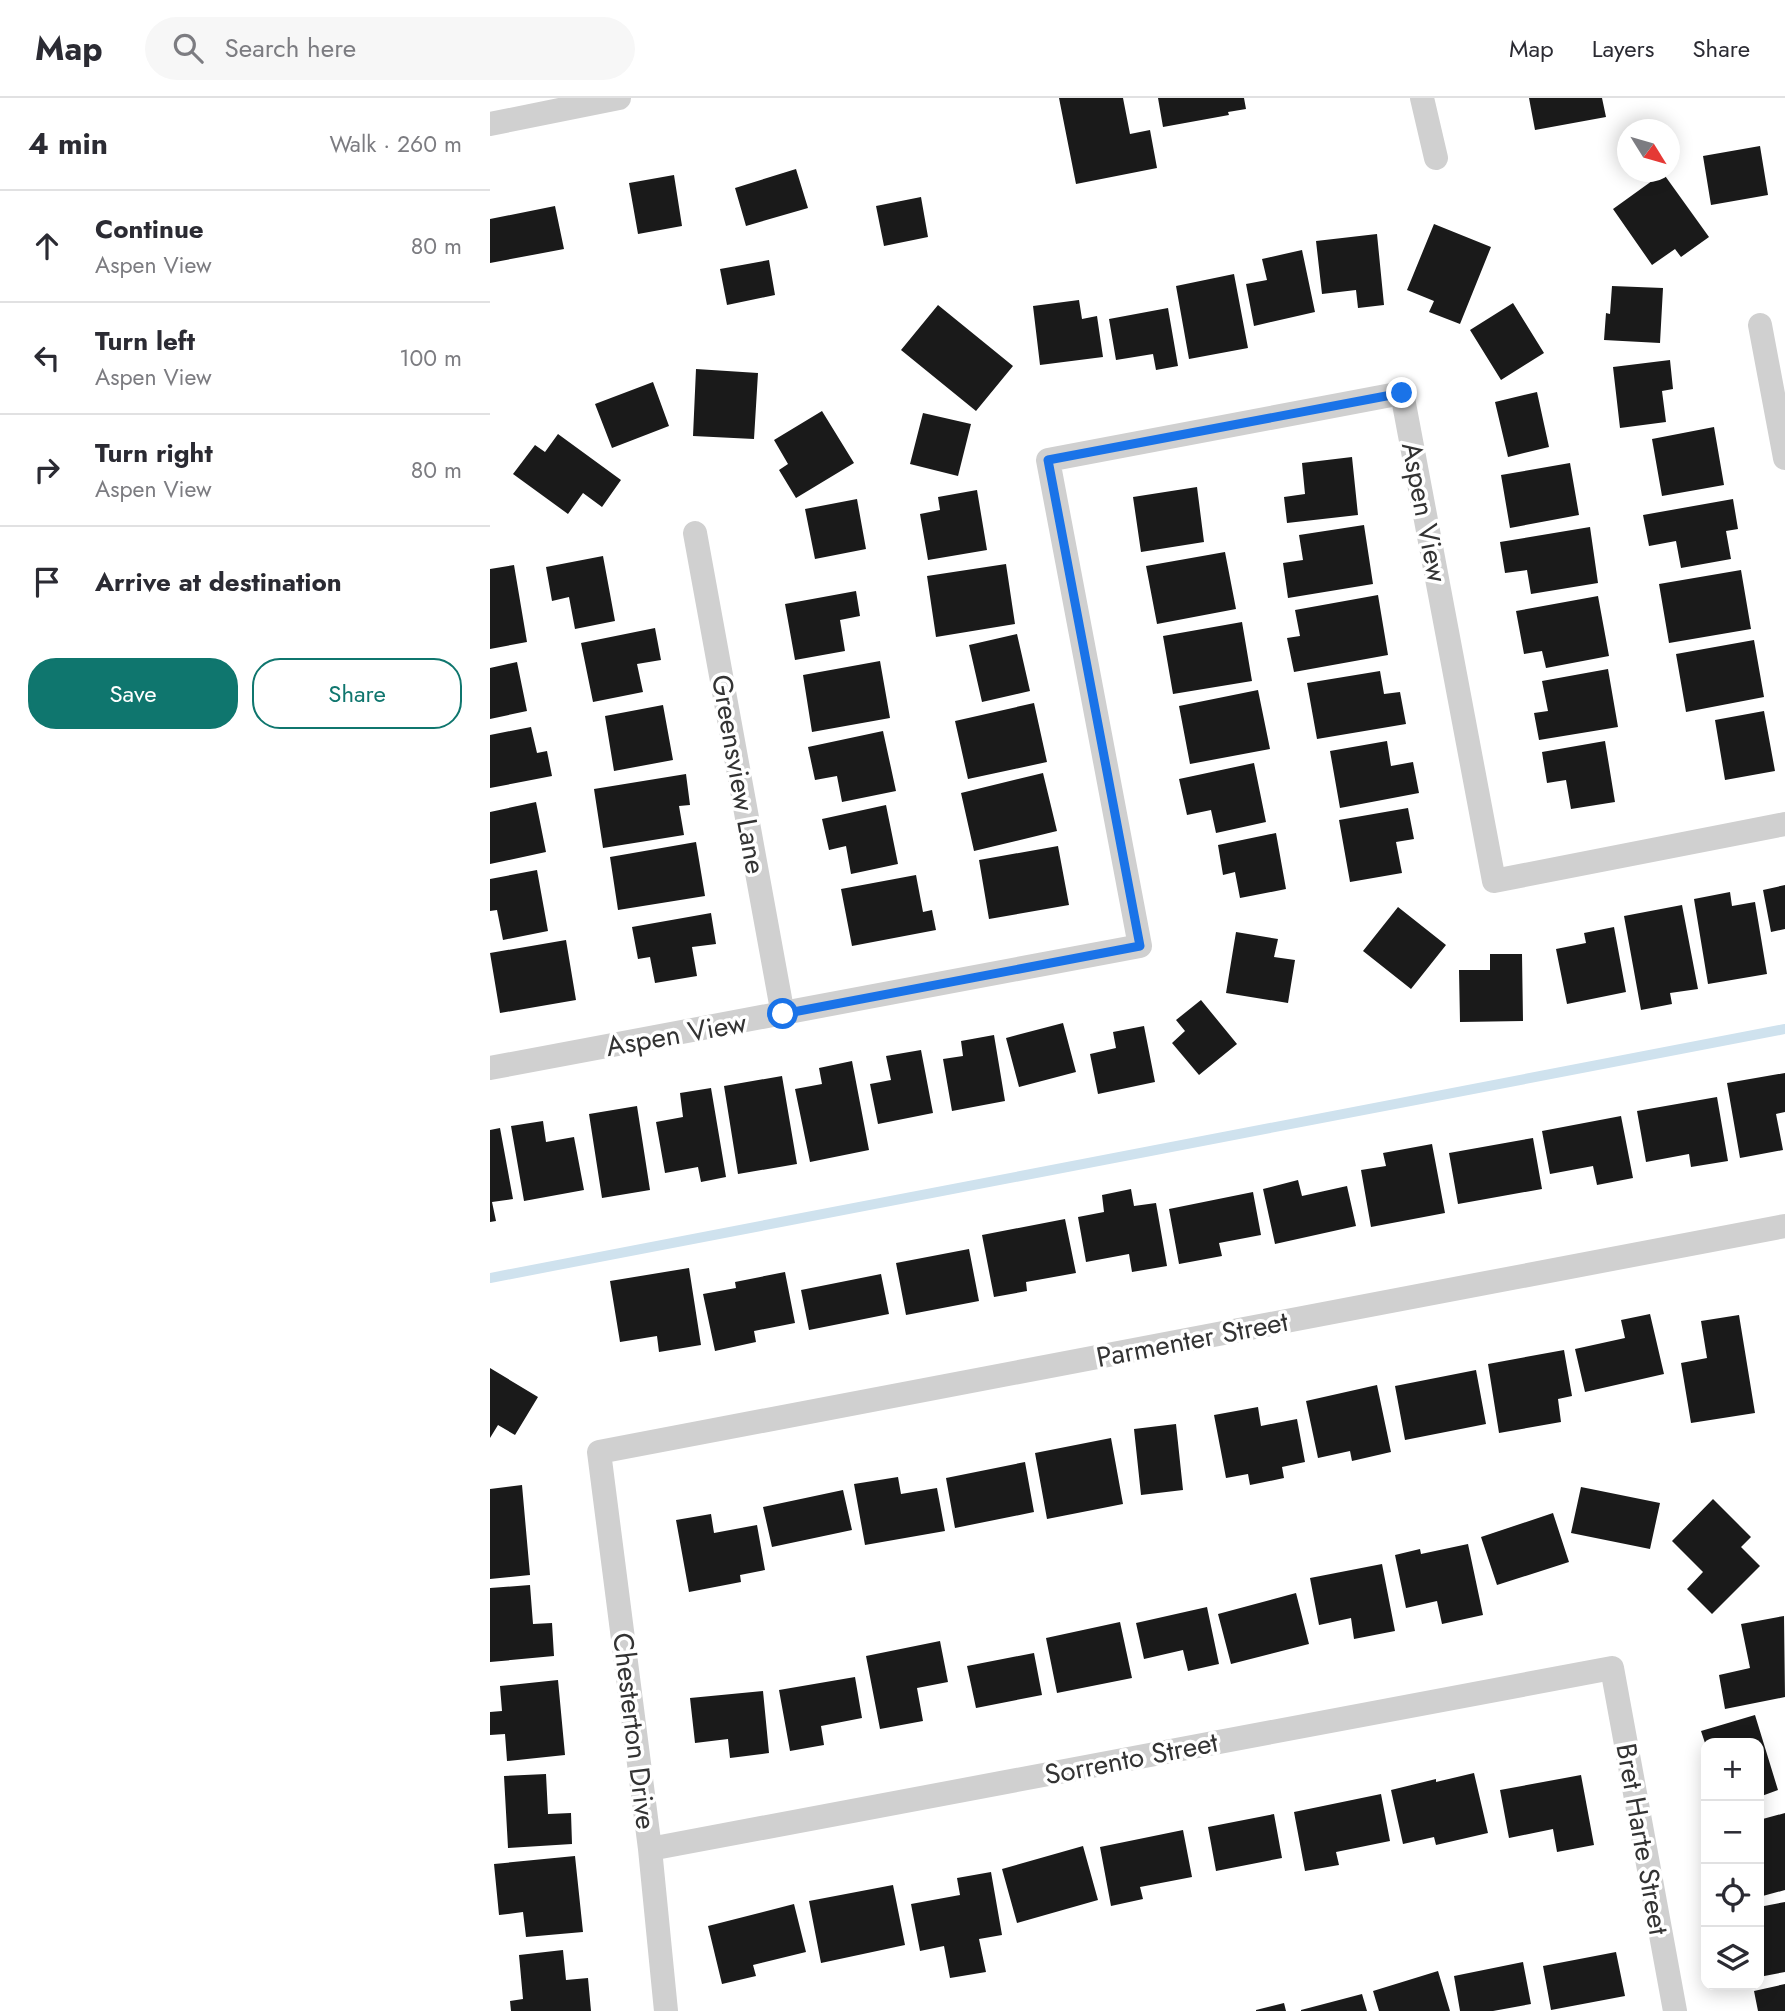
<!DOCTYPE html>
<html lang="en">
<head>
<meta charset="utf-8">
<style>
  :root { --surface:#fff; --page:#f7f7f7; --text:#2b2b33; --muted:#7c7c81; --line:#e1e1e2; --accent:#0f766e }
  body { margin:0; font-family:Jost,sans-serif; background:var(--page); color:var(--text) }
  .controls { position:absolute; right:21px; bottom:21px; display:grid; overflow:hidden; border-radius:14px; box-shadow:0 4px 18px #0003 }
  .controls button { width:63px; height:63px; display:grid; place-items:center; padding:0; border:0; border-bottom:2px solid var(--line); background:var(--surface); color:var(--text); font:35px sans-serif }
  .compass { position:absolute; left:1127px; top:21px; width:63px; height:63px; border-radius:50%; background:var(--surface); box-shadow:0 4px 18px #0003; rotate:127deg }
  .stop { position:absolute; width:21px; height:21px; margin:-16px; border:5px solid #1a73e8; border-radius:50%; background:#fff }
  .stop.end { background:#1a73e8; border-color:#fff; box-shadow:0 2px 7px #0008 }
  .list { margin:0; padding:0; list-style:none }
  h2 { display:flex; justify-content:space-between; align-items:center; height:91px; margin:0; padding:0 28px; font-size:30px }
  h2 small { font-size:23px; font-weight:400; color:var(--muted) }
  .list li { display:grid; grid-template-columns:46px 1fr auto; gap:21px; align-items:center; box-sizing:border-box; height:112px; padding:0 28px; border-top:2px solid var(--line) }
  .list b { display:block; font-size:26px; white-space:nowrap }
  .list p { margin:0; font-size:23px; white-space:nowrap; color:var(--muted) }
  .list em { font-size:23px; font-style:normal; color:var(--muted) }
  .actions { display:flex; gap:14px; padding:21px 28px }
  .actions a { flex:1; padding:16px 0; border:2px solid var(--accent); border-radius:28px; text-align:center; font-size:24px; color:var(--accent) }
  .actions .main { background:var(--accent); color:#fff }
  .icon { flex:none; width:38px; height:38px; fill:none; stroke:currentColor; stroke-width:2; stroke-linecap:round; stroke-linejoin:round }
  .map { position:relative; flex:none; width:1295px; height:1913px; overflow:hidden }
  header { display:flex; align-items:center; gap:42px; box-sizing:border-box; height:98px; padding:0 35px; background:var(--surface); border-bottom:2px solid var(--line) }
  header strong { font-size:33px }
  nav { display:flex; gap:38px; margin-inline-start:auto; font-size:24px }
  .search { width:490px; height:63px; background:var(--page); display:flex; align-items:center; gap:18px; box-sizing:border-box; padding:0 24px; border-radius:38px; color:var(--muted); font-size:26px }
  main { display:flex }
  aside { flex:1; background:var(--surface) }
  .map>svg:first-child { display:block }
  .lines { fill:none; stroke-linecap:round; stroke-linejoin:round }
  .stream { stroke:#cfe2ee; stroke-width:10 }
  .building { fill:#1a1a1a }
  .street { stroke:#d0d0d0; stroke-width:24 }
  .route { stroke:#1a73e8; stroke-width:9 }
  .labels { text-anchor:middle; stroke-width:7; stroke-linejoin:round; paint-order:stroke }
  .street-label { font-size:28px; fill:#333; stroke:#fff }
</style>
</head>
<body>
<header>
<strong>Map</strong>
<div class="search"><svg class="icon" aria-label="search" viewBox="0 0 24 24"><circle cx="10" cy="10" r="6"/><path d="M15 15l6 6"/></svg>Search here</div>
<nav><a>Map</a><a>Layers</a><a>Share</a></nav>
</header>
<main>
<aside>
<h2>4 min<small>Walk · 260 m</small></h2>
<ul class="list">
<li><svg class="icon" aria-label="ahead" viewBox="0 0 24 24"><path d="M12 20V5M6 11l6-6 6 6"/></svg><div><b>Continue</b><p>Aspen View</p></div><em>80 m</em></li>
<li><svg class="icon" aria-label="left" viewBox="0 0 24 24"><path d="M17 20v-9H6M10 6l-5 5 5 5"/></svg><div><b>Turn left</b><p>Aspen View</p></div><em>100 m</em></li>
<li><svg class="icon" aria-label="right" viewBox="0 0 24 24"><path d="M7 20v-9h11M14 6l5 5-5 5"/></svg><div><b>Turn right</b><p>Aspen View</p></div><em>80 m</em></li>
<li><svg class="icon" aria-label="arrive" viewBox="0 0 24 24"><path d="M6 21V4h12l-3 4 3 4H6"/></svg><div><b>Arrive at destination</b></div></li>
</ul>
<div class="actions"><a class="main">Save</a><a>Share</a></div>
</aside>
<div class="map">
<svg width="1295" height="1913" viewBox="0 0 1295 1913">
  <rect width="100%" height="100%" fill="#fff"/>
  <g class="lines">
    <path class="stream" d="M0,1180L1295,931"/>
  </g>
  <path class="building" d="M569,0H633L640,36L660,32L667,70L586,86Z
    M668,0H754L756,11L738,14L739,17L673,29Z
    M1039,0H1112L1116,19L1045,32Z
    M1270,48L1278,97L1221,107L1213,58Z
    M306,71L318,110L256,128L245,90Z
    M1173,75L1219,139L1191,159L1185,151L1162,167L1123,111Z
    M184,77L192,128L148,136L139,85Z
    M431,99L438,139L394,148L386,108Z
    M65,108L74,151L0,165V121Z
    M944,126L1001,149L970,226L939,214L944,203L917,192Z
    M887,136L894,207L868,210L866,192L832,196L826,143Z
    M812,152L825,214L764,228L756,186L777,182L772,161Z
    M279,162L285,197L237,207L230,171Z
    M744,176L758,250L699,261L686,188Z
    M1122,188L1173,190L1170,245L1114,242L1116,215L1120,216Z
    M589,202L592,221L607,218L613,259L550,267L543,208Z
    M1023,205L1054,255L1011,282L980,232Z
    M448,207L523,268L486,313L411,252Z
    M678,210L688,268L666,272L663,256L626,262L619,221Z
    M1180,262L1183,291L1172,293L1176,324L1130,330L1123,269Z
    M206,271L268,275L264,341L203,338Z
    M163,284L179,328L122,350L105,306Z
    M1047,294L1059,349L1018,359L1005,304Z
    M332,313L364,365L306,400L289,372L298,366L284,342Z
    M433,315L481,326L468,378L420,366Z
    M1224,329L1234,387L1172,398L1162,341Z
    M68,336L131,382L112,409L93,395L78,416L23,376L45,347L55,354Z
    M862,359L868,417L797,425L794,399L815,396L812,365Z
    M1080,365L1089,417L1020,430L1011,377Z
    M707,389L714,444L651,454L643,399Z
    M487,392L497,452L438,462L430,416L450,412L448,399Z
    M367,401L376,451L325,461L315,411Z
    M1243,401L1248,431L1236,433L1241,461L1191,470L1186,443L1159,448L1153,417Z
    M874,427L883,486L798,500L793,465L813,462L809,437Z
    M1100,429L1108,485L1041,496L1037,472L1015,475L1010,444Z
    M735,454L746,511L667,526L656,468Z
    M113,458L125,523L85,531L79,499L62,503L56,469Z
    M516,466L525,526L446,539L437,478Z
    M24,467L37,544L0,551V471Z
    M1251,472L1261,531L1179,545L1169,486Z
    M366,493L370,518L350,522L355,553L305,562L295,506Z
    M888,497L898,557L804,574L797,540L810,538L805,512Z
    M1108,498L1119,558L1056,570L1052,553L1034,556L1026,513Z
    M752,524L762,583L683,596L673,538Z
    M165,530L171,562L147,566L153,594L103,604L91,545Z
    M527,536L540,593L492,604L479,547Z
    M1264,542L1274,599L1196,614L1186,556Z
    M390,563L400,620L322,634L313,577Z
    M27,564L37,613L0,621V570Z
    M1118,571L1128,629L1049,642L1044,615L1058,613L1052,583Z
    M890,573L894,596L910,594L916,626L827,641L817,585Z
    M768,592L780,651L700,666L689,608Z
    M544,605L557,664L478,681L465,623Z
    M173,607L183,662L124,673L115,618Z
    M1274,613L1285,673L1235,682L1225,622Z
    M41,629L47,655L57,653L62,678L0,690V637Z
    M393,633L406,693L352,704L347,678L325,682L318,649Z
    M897,643L901,668L923,664L929,695L850,710L840,653Z
    M1115,643L1125,704L1081,711L1076,682L1057,685L1052,654Z
    M764,665L776,724L726,735L721,712L697,717L689,681Z
    M553,675L567,733L484,753L471,695Z
    M196,676L200,707L189,708L194,737L113,750L104,691Z
    M46,704L56,754L0,766V714Z
    M396,707L408,766L361,776L356,748L339,752L332,721Z
    M918,710L924,741L906,744L912,775L860,784L849,722Z
    M786,735L796,791L750,800L745,774L733,777L728,747Z
    M206,744L215,798L128,812L120,759Z
    M568,748L579,807L499,821L489,762Z
    M47,772L58,833L13,842L7,812L0,813V781Z
    M426,777L433,814L442,812L446,832L362,848L351,791Z
    M1295,787V831L1281,834L1273,792Z
    M1240,794L1242,808L1265,804L1277,876L1218,886L1204,801Z
    M1192,807L1208,891L1180,895L1182,906L1151,912L1134,818Z
    M908,809L956,847L921,891L873,853Z
    M221,815L226,846L202,849L207,878L165,885L160,859L148,861L142,829Z
    M1124,829L1136,894L1077,906L1066,851L1096,845L1094,835Z
    M746,834L788,841L784,859L805,862L798,905L736,895Z
    M76,842L86,902L10,915L0,855Z
    M1000,856H1032L1033,923L970,924L969,872H1000Z
    M711,902L747,946L709,977L682,945L695,933L686,922Z
    M573,925L586,974L529,989L516,940Z
    M654,928L665,984L608,996L600,956L626,950L623,934Z
    M504,937L515,1003L462,1013L453,961L473,958L471,943Z
    M431,952L443,1015L388,1026L380,986L401,982L396,958Z
    M362,963L379,1052L320,1064L305,991L332,986L329,970Z
    M1295,975V1014L1286,1016L1293,1052L1250,1060L1237,985Z
    M292,978L307,1066L248,1076L234,988Z
    M221,990L236,1079L211,1084L208,1069L175,1075L166,1024L193,1019L190,995Z
    M1227,999L1238,1063L1201,1069L1199,1056L1156,1064L1147,1013Z
    M147,1008L160,1092L112,1100L99,1016Z
    M1131,1018L1143,1080L1107,1087L1103,1068L1060,1076L1052,1033Z
    M53,1023L56,1044L84,1039L94,1092L34,1103L21,1028Z
    M10,1030L23,1101L2,1104L6,1123L0,1124V1032Z
    M1043,1040L1052,1091L968,1106L959,1055Z
    M942,1046L955,1115L881,1129L871,1072L896,1068L893,1055Z
    M808,1082L812,1098L857,1088L866,1128L785,1146L773,1091Z
    M641,1091L644,1108L666,1105L677,1168L642,1174L639,1156L596,1164L588,1119L614,1114L612,1097Z
    M763,1094L771,1137L729,1145L732,1158L689,1166L679,1111Z
    M575,1121L586,1175L536,1184L537,1193L504,1199L492,1137Z
    M479,1151L489,1203L416,1217L406,1165Z
    M199,1170L211,1247L169,1254L167,1238L130,1244L120,1183Z
    M295,1174L305,1225L264,1233L266,1244L225,1253L213,1196L246,1190L245,1184Z
    M391,1176L399,1216L319,1232L311,1192Z
    M1160,1216L1174,1276L1095,1294L1085,1251L1135,1240L1131,1222Z
    M1249,1217L1265,1315L1201,1325L1191,1265L1217,1260L1211,1223Z
    M1074,1252L1082,1298L1068,1301L1071,1324L1009,1335L998,1266Z
    M0,1270L48,1299L25,1337L8,1327L0,1340Z
    M986,1272L996,1326L915,1342L905,1288Z
    M887,1287L901,1354L862,1363L860,1353L828,1360L816,1303Z
    M768,1309L771,1328L807,1321L815,1364L792,1369L794,1380L760,1387L758,1376L736,1380L724,1317Z
    M686,1326L693,1392L651,1397L644,1331Z
    M621,1340L633,1406L557,1421L545,1355Z
    M535,1364L544,1414L465,1430L456,1380Z
    M408,1379L411,1396L447,1390L455,1433L375,1447L364,1386Z
    M32,1387L40,1477L0,1481V1391Z
    M1091,1389L1170,1405L1160,1451L1081,1435Z
    M353,1392L362,1432L282,1449L273,1409Z
    M1223,1401L1261,1439L1251,1449L1270,1468L1222,1516L1197,1491L1213,1474L1182,1443Z
    M1063,1415L1079,1464L1007,1487L991,1439Z
    M221,1416L224,1435L267,1427L275,1472L250,1477L251,1484L199,1494L186,1422Z
    M978,1446L993,1517L952,1526L947,1503L916,1510L905,1457L930,1451L931,1456Z
    M892,1466L905,1533L864,1541L861,1520L829,1527L820,1480Z
    M40,1487L43,1526L62,1525L64,1558L0,1564V1490Z
    M806,1495L819,1546L741,1566L728,1516Z
    M717,1509L729,1566L698,1573L693,1552L654,1561L646,1525Z
    M1294,1518L1295,1599L1235,1611L1229,1577L1260,1570L1251,1526Z
    M630,1524L642,1580L567,1595L556,1540Z
    M450,1543L458,1584L427,1590L433,1623L390,1631L376,1558Z
    M544,1555L552,1597L486,1610L477,1568Z
    M365,1579L372,1620L331,1628L334,1647L300,1653L289,1592Z
    M68,1582L75,1657L17,1663L15,1636L0,1637V1614L12,1613L10,1588Z
    M273,1593L279,1655L240,1660L238,1641L205,1645L200,1600Z
    M1265,1617L1288,1692L1269,1699V1645H1215L1211,1633Z
    M984,1675L998,1735L946,1747L944,1739L913,1746L901,1692L946,1681V1684Z
    M56,1676L58,1716L81,1715L82,1746L18,1750L14,1678Z
    M1091,1677L1104,1747L1067,1754L1063,1731L1019,1740L1010,1692Z
    M891,1696L900,1743L846,1754L849,1767L815,1773L804,1714Z
    M1295,1715V1792L1269,1799V1758H1271L1269,1722Z
    M784,1716L792,1760L726,1773L718,1729Z
    M693,1732L702,1779L650,1789L653,1801L621,1808L610,1749Z
    M593,1748L608,1802L527,1825L512,1771Z
    M85,1758L93,1834L36,1839L33,1814L9,1817L4,1766Z
    M501,1774L512,1837L489,1841L496,1874L460,1880L454,1848L430,1853L421,1806L470,1797L467,1780Z
    M403,1787L415,1847L331,1865L319,1803Z
    M1295,1804V1874L1269,1879V1809Z
    M304,1806L316,1854L263,1867L266,1878L232,1886L218,1828Z
    M73,1852L76,1882L98,1880L101,1913H21L20,1903L33,1901L29,1857Z
    M1126,1854L1135,1898L1061,1912L1053,1868Z
    M1033,1864L1041,1906L1003,1913H970L964,1878Z
    M948,1873L960,1913H889L883,1893Z
    M1295,1886V1913H1268L1264,1893Z
    M872,1896L877,1913H811V1912Z
    M794,1905L796,1913H766V1912Z"/>
  <g class="lines">
    <path class="street" d="M932,0L946,60
      M0,26L129,0
      M1270,227L1295,360
      M205,435L293,917
      M0,970L650,848L558,362L912,295L1004,783L1295,726
      M160,1751L1122,1570L1185,1913
      M176,1913L160,1751L109,1354L1295,1128"/>
  </g>
  <g class="lines">
    <path class="route" d="M293,916L650,848L558,362L912,295"/>
  </g>
  <g class="labels">
    <g class="street-label">
      <text transform="translate(935 414) rotate(79)" y="10">Aspen View</text>
      <text transform="translate(249 676) rotate(80)" y="10">Greensview Lane</text>
      <text transform="translate(186 936) rotate(-10)" y="10">Aspen View</text>
      <text transform="translate(702 1241) rotate(-11)" y="10">Parmenter Street</text>
      <text transform="translate(145 1633) rotate(83)" y="10">Chesterton Drive</text>
      <text transform="translate(641 1660) rotate(-11)" y="10">Sorrento Street</text>
      <text transform="translate(1153 1741) rotate(80)" y="10">Bret Harte Street</text>
    </g>
  </g>
</svg>
<div class="controls">
<button>+</button>
<button>−</button>
<button><svg class="icon" aria-label="locate" viewBox="0 0 24 24"><circle cx="12" cy="12" r="6"/><path d="M12 2v4M12 18v4M2 12h4M18 12h4"/></svg></button>
<button><svg class="icon" aria-label="layers" viewBox="0 0 24 24"><path d="M12 4l9 5-9 5-9-5zM3 14l9 5 9-5"/></svg></button>
</div>
<svg class="compass" viewBox="-18 -18 36 36"><path d="M0-13l5 13h-10z" fill="#e53935"/><path d="M0 13l5-13h-10z" fill="#7c7c81"/></svg>
<div class="stop" style="left:293px;top:916px"></div>
<div class="stop end" style="left:912px;top:295px"></div>
</div>
</main>
</body>
</html>
